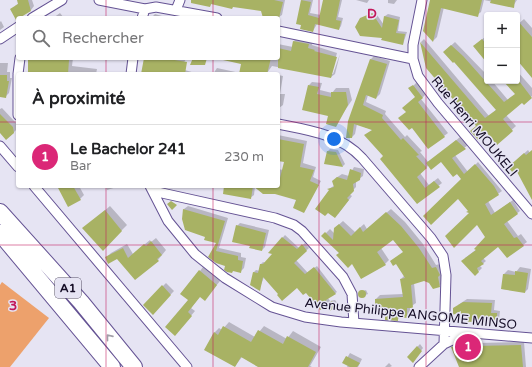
<!DOCTYPE html>
<html lang="fr">
<head>
<meta charset="utf-8">
<style>
  :root { --surface:#fff; --page:#f2f2f2; --text:#202124; --muted:#757577; --line:#e0e0e0; --accent:#db2777 }
  body { margin:0; font-family:"Varela Round",sans-serif; background:var(--page); color:var(--text) }
  .controls { position:absolute; right:12px; top:12px; display:grid; overflow:hidden; border-radius:4px; box-shadow:0 1px 3px #0004 }
  .controls button { width:36px; height:36px; display:grid; place-items:center; padding:0; border:0; border-bottom:1px solid var(--line); background:var(--surface); color:var(--text); font:20px sans-serif }
  .you { position:absolute; left:334px; top:139px; width:14px; height:14px; margin:-10px; border:3px solid #fff; border-radius:50%; background:#1a73e8; box-shadow:0 0 0 6px #1a73e833 }
  .badge { display:grid; place-items:center; width:26px; height:26px; border-radius:50%; background:var(--accent); color:#fff; font-size:13px; font-weight:700 }
  .pin { position:absolute; translate:-50% -50%; border:2px solid #fff; box-shadow:0 1px 4px #0006 }
  .list { margin:0; padding:0; list-style:none }
  h2 { display:flex; justify-content:space-between; align-items:center; height:52px; margin:0; padding:0 16px; font-size:17px }
  h2 small { font-size:13px; font-weight:400; color:var(--muted) }
  .list li { display:grid; grid-template-columns:26px 1fr auto; gap:12px; align-items:center; box-sizing:border-box; height:64px; padding:0 16px; border-top:1px solid var(--line) }
  .list b { display:block; font-size:15px; white-space:nowrap }
  .list p { margin:0; font-size:13px; white-space:nowrap; color:var(--muted) }
  .list em { font-size:13px; font-style:normal; color:var(--muted) }
  .icon { flex:none; width:22px; height:22px; fill:none; stroke:currentColor; stroke-width:2; stroke-linecap:round; stroke-linejoin:round }
  .map { position:relative; flex:none; width:532px; height:367px; overflow:hidden }
  .search { position:absolute; background:var(--surface); box-shadow:0 1px 3px #0004; left:16px; top:16px; width:264px; height:44px; display:flex; align-items:center; gap:10px; box-sizing:border-box; padding:0 14px; border-radius:4px; color:var(--muted); font-size:15px }
  .panel { position:absolute; background:var(--surface); box-shadow:0 1px 3px #0004; left:16px; top:72px; width:264px; height:116px; border-radius:4px }
  .map>svg:first-child { display:block }
  .green { fill:#eda16c }
  .shadow { fill:#0003 }
  .building { fill:#a8b264 }
  .lines { fill:none; stroke-linecap:round; stroke-linejoin:round }
  .street-casing { stroke:#655394; stroke-width:11 }
  .highway-casing { stroke:#655394; stroke-width:18 }
  .street { stroke:#fff; stroke-width:9 }
  .highway { stroke:#fff; stroke-width:16 }
  .oneway { stroke:#a19ea8 }
  .grid { fill:none; stroke:#c2185b; stroke-width:1; stroke-opacity:0.55 }
  .labels { text-anchor:middle; stroke-width:3; stroke-linejoin:round; paint-order:stroke }
  .shield { fill:#e6e4f3; stroke:#534d63; stroke-width:1 }
  .shield-label { font-size:12px; font-weight:bold; fill:#140c25 }
  .street-label { font-size:13px; fill:#140c25; stroke:#e6e4f3 }
  .grid-label { font-size:13px; text-anchor:middle; font-weight:bold; fill:#c2185b; stroke:#e6e4f3; stroke-width:3; stroke-linejoin:round; paint-order:stroke }
</style>
</head>
<body>
<div class="map">
<svg width="532" height="367" viewBox="0 0 532 367">
  <rect width="100%" height="100%" fill="#e6e4f3"/>
  <path class="green" d="M2,282L49,318L10,367H0V285Z"/>
  <path class="shadow" d="M18,0H32L34,6L31,10L15,6L19,3Z
    M196,0H285L282,15L279,17L261,10L212,3L210,6Z
    M302,0H313L310,13L321,15L324,0H342L338,17L343,18L341,26L339,29L317,24L313,31L297,23Z
    M356,0H369L367,3Z
    M388,0H397L394,4L388,3Z
    M432,0H517L513,6L484,0L481,12L477,15L444,7L437,37L433,41Z
    M375,12L384,25L385,16L388,14L400,17L398,31L407,32L403,44L383,37L361,19Z
    M60,13L64,18H53Z
    M155,14L169,18H151Z
    M181,14L200,18H177Z
    M123,16L132,18H121Z
    M524,19L532,28V76L517,59V25Z
    M1,21L4,27L0,30V22Z
    M486,36L487,37V61L478,43Z
    M298,37L313,40L312,45L337,53L331,74H333L340,54L335,74L331,77L272,66L267,73L213,74L217,68L240,73L242,64L226,58H278V44L293,47L294,41Z
    M424,39L489,116L497,109L454,61L444,52L455,42L487,75V81H492L508,100L516,94L505,81H517V71L532,88V96L524,103L522,101L506,115L516,126L497,143L487,131L477,126L427,67L421,42Z
    M374,56L390,61L380,94L376,98L368,95L366,102L386,111L385,114L405,137L407,135L422,151L420,152L429,163L460,137L468,145L455,155L468,172L478,162L502,191L488,201L495,213L513,200L520,211L507,221L518,236L521,234L527,242L507,257L498,245L483,258L486,261L480,266L482,268L479,271L465,258L477,249L486,237L469,211L463,179L441,160L429,165L420,173L429,185L438,178L442,183L417,203L384,156L373,130L357,124L355,134L352,137L349,121L371,59Z
    M29,58H73L72,66L97,69L96,74H29Z
    M145,58L186,59L183,64H163L199,74H142Z
    M0,63H8L7,72H10V78H12L9,93L5,97L0,96Z
    M278,75L283,76L280,94H285L283,105L279,108Z
    M312,82L322,83L320,90L332,93L336,88H349L352,100L335,125L309,85Z
    M417,82L426,94L421,99L448,133L444,136L407,112L416,97L410,89Z
    M2,108L16,123L17,129L10,136L0,131V109Z
    M278,135L307,141L303,163L316,167L313,177L321,181L303,212L297,199L255,186L254,195L250,198L226,186H278V169L283,170L285,161L278,160Z
    M330,149L338,150L345,164L343,166L325,163L328,151Z
    M528,150L530,153L532,151V197L516,168L509,167Z
    M354,167L364,169L363,176L356,181V187L349,194L352,196L338,214L329,189L335,185L336,178L342,174L349,176Z
    M58,186H79L84,195L80,199Z
    M106,186H120L107,190Z
    M110,206L127,225L103,249L89,224Z
    M188,206L228,218L219,248L241,253V257L246,258L244,268L241,271L210,257L217,242L183,219L184,209Z
    M391,209L405,222L423,244L436,265L440,264L443,282L439,286L424,280L414,283L416,303L410,307V313L406,317L401,316L397,320L376,299L380,295L403,294L401,279L405,275L397,262L391,261L404,252L393,238L381,248L389,260L385,264L352,263L323,236L330,229L335,234V228L343,221L355,232L364,224L367,229Z
    M240,223L269,230L265,247L262,250L237,226Z
    M285,235L299,248L305,243L309,248L296,260L308,273L317,266L337,292L328,298L330,301L335,300L338,304L336,306L326,305L297,287L280,294L264,277L259,290L254,287L255,285L251,284L254,272L256,270L260,271L261,264L263,262L266,263L274,253L270,252Z
    M156,238L166,250L158,260L106,258L111,253L127,244L133,254L150,240L151,242Z
    M203,267L220,281L208,296H200L191,308L195,311L178,331L200,271Z
    M520,267L531,269L528,289L525,292L502,289L504,274L508,270L516,272Z
    M166,283L174,291L153,313L144,305Z
    M366,290L368,294L360,297L359,293Z
    M467,299L495,300L494,310L500,311L499,320L496,323L458,305Z
    M229,322L255,337L264,326L287,339L293,331L321,347L310,366L312,367H260L242,357L235,366L214,333L219,328L222,330Z
    M475,340L477,343L524,342L526,367H460L452,348L455,345Z
    M420,344L423,348L413,361L408,357Z
    M350,353L362,359L358,367H347L348,365L344,363Z
    M389,363L392,366L390,367H385Z"/>
  <path class="building" d="M17,0H28L31,11L16,20L10,9L18,4Z
    M191,0H274L283,2L279,18H263L261,11L233,7L232,9L211,4L210,7L191,3Z
    M301,0L311,2L308,15L319,18L323,0H340L336,20L341,21L339,30L315,24L313,32L300,29L301,25L296,24Z
    M430,0H482L478,17L441,8L433,42L423,31Z
    M491,0H515L514,8L490,3Z
    M372,13L382,28L384,16L399,20L396,33L405,34L403,45L381,40L382,38L360,36L355,27L360,18Z
    M517,20L532,37V78L517,60Z
    M482,39L487,45V63L473,46Z
    M293,41L309,44L308,48L315,50L314,51L337,57L331,78L278,68V48L291,51Z
    M420,42L485,118L496,110L454,62L453,63L443,52L451,45L463,56L504,102L515,94L503,81H519L532,98L524,105L522,103L503,119L513,131L497,145L487,133L478,140L470,131L476,126L426,68Z
    M28,58L69,60L68,74H28Z
    M144,58H162L187,62L185,74H141Z
    M193,58H207L205,65H190Z
    M224,58H271L267,74H239L241,64L223,60Z
    M370,59L387,64L376,99L366,95L363,105L383,115L382,118L401,140L403,138L419,155L416,156L427,168L417,177L425,188L434,181L440,187L417,204L380,159L383,156L364,135L372,130L354,124L352,138H346L348,121Z
    M0,75H7V81H9L6,98L0,97Z
    M308,85L319,87L317,94L331,97V92H346L348,105L336,127L326,124L328,116L302,110Z
    M413,85L423,98L418,102L445,137L428,149L412,128L409,130L398,118L406,112L402,108L415,97L408,88Z
    M0,114L13,127L14,133L6,140L0,133Z
    M278,139L304,144L300,167L314,170L310,181L319,185L304,213L293,208L296,200L275,194H263L253,186H278L284,162L278,161Z
    M456,140L466,149L452,158L464,174L475,164L494,186L499,195L485,204L491,215L510,202L518,214L504,224L514,238L517,237L524,246L507,258L498,247L481,261L484,264L477,268L479,272L475,276L461,261L476,250L474,249L485,237L477,225L454,248L445,236L469,213L466,212L468,211L458,199L431,225L423,216L461,179L457,174L453,177L441,162L431,170L426,163Z
    M532,150V200L516,170L513,173L508,167L524,153L526,155Z
    M327,151L336,152L343,167L324,164Z
    M350,169L361,173L360,180L353,184L354,191L347,198L349,200L335,218L328,213L325,216L315,209L329,190L327,189L334,187L332,181L337,177L347,180Z
    M57,186H73L81,200L68,207Z
    M224,186H253L251,199L223,194Z
    M171,201L177,205L172,210L167,204Z
    M183,209L225,221L216,251L238,256V260L243,261L241,273L233,271L232,273L227,272L224,270L225,266L216,263L208,257L216,243L204,240L205,237L185,230L182,219Z
    M105,210L122,231L103,251L82,228Z
    M386,212L401,226L419,248L432,268L436,267L440,275L438,277L440,287L433,289L429,283L424,281L411,285L413,308H407V318L398,317V321L385,320V309L375,310V299L403,297L400,279L405,278L396,264L393,266L390,261L403,252L393,240L377,252L386,265L361,279L352,264L348,268L336,255L339,253L321,236L325,232L333,240L334,228L339,224L351,236L360,227L363,232Z
    M236,225L266,233L262,251L249,248L250,246L232,242Z
    M282,237L297,249L302,244L307,251L294,263L305,274L314,267L336,294L326,300L327,303L332,301L336,306L330,311L326,306L320,310L306,293L303,295L297,288L282,301L277,295L278,294L263,277L260,291L250,285L253,272L258,273L260,264H263L272,254L268,253Z
    M151,241L162,255L157,259L159,261L135,280L117,259L108,264L105,257L123,248L128,258L144,244L146,246Z
    M199,270L217,285L205,301L200,297L188,312L192,316L175,336L165,327L188,300L180,294Z
    M515,271L528,273L525,293L501,289L503,274L515,275Z
    M162,285L171,295L153,315L143,305Z
    M358 294a4 4 0 1 1 8 0a4 4 0 1 1-8 0Z
    M463,302L492,303L491,313H497V324L460,321L461,311L453,315V308Z
    M223,326L251,342L258,330L283,344L287,336L316,352L308,367H258L241,357L235,367L204,350L214,332L218,335Z
    M472,342L474,346L521,345L523,367H459L451,347Z
    M417,346L422,351L413,363L407,357Z
    M346,356L360,363L357,367H350L342,363Z"/>
  <g class="lines">
    <g class="street-casing">
      <path id="street" d="M99,0L145,9
        M422,0L413,45V59L418,76L438,103L532,214
        M176,10L180,0
        M32,18L62,0
        M142,18L145,9L156,7L217,18
        M278,31L413,59
        M0,39L18,27
        M18,74L20,58
        M131,74L133,58
        M18,75V115
        M278,124C308,130 340,134 362,158L431,238L443,256L446,275L444,344
        M0,146L18,167
        M34,186L187,367
        M150,186L168,221L195,254L225,278L272,307L305,317L341,322L532,338
        M153,191L275,218L294,225L302,231L343,277L352,294L354,323
        M419,367L444,344L467,333"/>
    </g>
    <g class="highway-casing">
      <path id="highway" d="M0,212L81,302L134,367
        M0,233L112,367"/>
    </g>
    <use href="#street" class="street"/>
    <use href="#highway" class="highway"/>
  </g>
  <defs><path id="oneway-chevron" d="M-2-3.5L2.5 0L-2 3.5" fill="none" stroke-width="1.6" stroke-linecap="round" stroke-linejoin="round"/></defs>
  <use class="oneway" href="#oneway-chevron" transform="translate(109 337) rotate(-129)"/>
  <path class="grid" d="M106,0V18M213,0V18M319,0V367M426,0V367M106,58V74M213,58V74M0,122H18M278,122H532M106,186V367M213,186V367M0,245H532"/>
  <g class="labels">
    <rect class="shield" x="55" y="278" width="26" height="20" rx="3"/>
    <g class="shield-label">
      <text x="68" y="292">A1</text>
    </g>
    <g class="street-label">
      <text transform="translate(475 126) rotate(50)" y="5">Rue Henri MOUKELI</text>
      <text transform="translate(411 313) rotate(6)" y="5">Avenue Philippe ANGOME MINSO</text>
    </g>
  </g>
  <g class="grid-label">
    <text x="372" y="18">D</text>
    <text x="13" y="310">3</text>
  </g>
</svg>
<div class="controls">
<button>+</button>
<button>−</button>
</div>
<div class="you"></div>
<div class="pin badge" style="left:468px;top:347px">1</div>
<div class="search"><svg class="icon" aria-label="search" viewBox="0 0 24 24"><circle cx="10" cy="10" r="6"/><path d="M15 15l6 6"/></svg>Rechercher</div>
<section class="panel">
<h2>À proximité<small></small></h2>
<ul class="list">
<li><span class="badge">1</span><div><b>Le Bachelor 241</b><p>Bar</p></div><em>230 m</em></li>
</ul>
</section>
</div>
</body>
</html>
